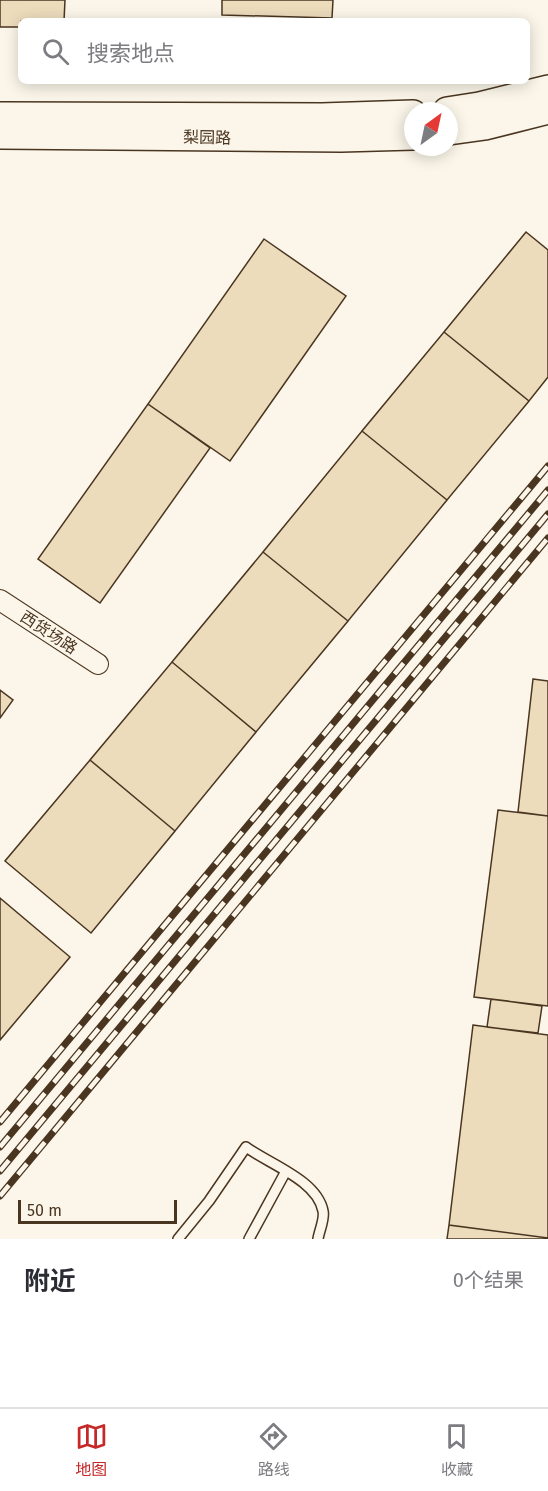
<!DOCTYPE html>
<html lang="zh">
<head>
<meta charset="utf-8">
<style>
  :root { --surface:#fff; --page:#f7f7f7; --text:#2b2b33; --muted:#7c7c81; --line:#e1e1e2; --accent:#c62828 }
  body { margin:0; font-family:"Fira Sans","Noto Sans SC",sans-serif; background:var(--page); color:var(--text) }
  .compass { position:absolute; left:404px; top:102px; width:54px; height:54px; border-radius:50%; background:var(--surface); box-shadow:0 3px 15px #0003; rotate:33deg }
  .scale { position:absolute; left:18px; bottom:15px; width:159px; box-sizing:border-box; padding-left:6px; border:3px solid #4a3520; border-top:0; font-size:16px; line-height:21px; white-space:nowrap; color:#4a3520; -webkit-text-stroke:4px #fbf6e9; paint-order:stroke }
  .list { margin:0; padding:0; list-style:none }
  h2 { display:flex; justify-content:space-between; align-items:center; height:78px; margin:0; padding:0 24px; font-size:26px }
  h2 small { font-size:20px; font-weight:400; color:var(--muted) }
  .icon { flex:none; width:33px; height:33px; fill:none; stroke:currentColor; stroke-width:2; stroke-linecap:round; stroke-linejoin:round }
  .map { position:relative; flex:none; width:548px; height:1239px; overflow:hidden }
  .search { position:absolute; background:var(--surface); box-shadow:0 3px 15px #0003; left:18px; right:18px; top:18px; height:66px; display:flex; align-items:center; gap:15px; box-sizing:border-box; padding:0 21px; border-radius:9px; color:var(--muted); font-size:22px }
  .sheet { height:168px; background:var(--surface) }
  nav { display:flex; justify-content:space-around; align-items:center; box-sizing:border-box; height:84px; border-top:2px solid var(--line); background:var(--surface); font-size:16px; color:var(--muted) }
  nav a { display:grid; justify-items:center; gap:3px }
  nav .on { color:var(--accent) }
  .map>svg:first-child { display:block }
  .building { fill:#ecdcbc; stroke:#4a3520; stroke-width:1.5 }
  .lines { fill:none; stroke-linecap:round; stroke-linejoin:round }
  .lane-casing { stroke:#4a3520; stroke-width:12 }
  .street-casing { stroke:#4a3520; stroke-width:22 }
  .secondary-casing { stroke:#4a3520; stroke-width:30 }
  .lane { stroke:#fbf6e9; stroke-width:9 }
  .street { stroke:#fbf6e9; stroke-width:20 }
  .secondary { stroke:#fbf6e9; stroke-width:27 }
  .rail-casing { stroke:#4a3520; stroke-width:7 }
  .rail { stroke:#fbf6e9; stroke-width:4.5; stroke-dasharray:14; stroke-linecap:butt }
  .labels { text-anchor:middle; stroke-width:4.5; stroke-linejoin:round; paint-order:stroke }
  .street-label { font-size:16px; fill:#4a3520; stroke:#fbf6e9 }
</style>
</head>
<body>
<div class="map">
<svg width="548" height="1239" viewBox="0 0 548 1239">
  <rect width="100%" height="100%" fill="#fbf6e9"/>
  <path class="building" d="M0,0H65L64,21H21V27H0Z
    M222,0H333L332,18L222,15Z
    M526,232L548,250V377L529,401L444,332Z
    M264,239L346,296L230,461L148,404Z
    M444,332L529,401L447,500L362,431Z
    M148,404L210,448L100,603L38,559Z
    M362,431L447,500L348,621L263,552Z
    M263,552L348,621L256,732L172,662Z
    M172,662L256,732L175,831L90,760Z
    M533,679L548,681V816L518,812Z
    M0,690L13,700L0,718Z
    M90,760L175,831L91,933L5,861Z
    M498,810L548,816V1006L474,997Z
    M0,898L70,957L0,1040Z
    M491,999L542,1006L538,1033L487,1027Z
    M473,1025L548,1035V1238L449,1225Z
    M449,1225L548,1238V1239H447Z"/>
  <g class="lines">
    <g class="lane-casing">
      <path id="lane" d="M178,1239L209,1201L246,1147C269,1164 317,1180 323,1211C325,1219 319,1231 318,1239
        M249,1239L286,1171"/>
    </g>
    <g class="street-casing">
      <path id="street" d="M0,600L98,664"/>
    </g>
    <g class="secondary-casing">
      <path id="secondary" d="M447,111L479,106L548,89
        M0,116L322,117L413,114
        M449,131L485,126L548,110
        M0,135L341,138L413,136"/>
    </g>
    <use href="#lane" class="lane"/>
    <use href="#street" class="street"/>
    <use href="#secondary" class="secondary"/>
    <g class="rail-casing">
      <path id="rail" d="M0,1122L548,466
        M0,1147L548,490
        M0,1171L548,514
        M0,1196L548,538"/>
    </g>
    <use href="#rail" class="rail"/>
  </g>
  <g class="labels">
    <g class="street-label">
      <text transform="translate(207 137) rotate(1)" y="6">梨园路</text>
      <text transform="translate(49 632) rotate(33)" y="6">西货场路</text>
    </g>
  </g>
</svg>
<svg class="compass" viewBox="-18 -18 36 36"><path d="M0-13l5 13h-10z" fill="#e53935"/><path d="M0 13l5-13h-10z" fill="#7c7c81"/></svg>
<div class="scale">50 m</div>
<div class="search"><svg class="icon" aria-label="search" viewBox="0 0 24 24"><circle cx="10" cy="10" r="6"/><path d="M15 15l6 6"/></svg>搜索地点</div>
</div>
<section class="sheet">
<h2>附近<small>0个结果</small></h2>
<ul class="list">
</ul>
</section>
<nav>
<a class="on"><svg class="icon" aria-label="map" viewBox="0 0 24 24"><path d="M3 6l6-2 6 2 6-2v14l-6 2-6-2-6 2zM9 4v14M15 6v14"/></svg>地图</a>
<a><svg class="icon" aria-label="directions" viewBox="0 0 24 24"><path d="M12 3l9 9-9 9-9-9zM9 14v-3h6M13 9l2 2-2 2"/></svg>路线</a>
<a><svg class="icon" aria-label="saved" viewBox="0 0 24 24"><path d="M7 4h10v16l-5-4-5 4z"/></svg>收藏</a>
</nav>
</body>
</html>
